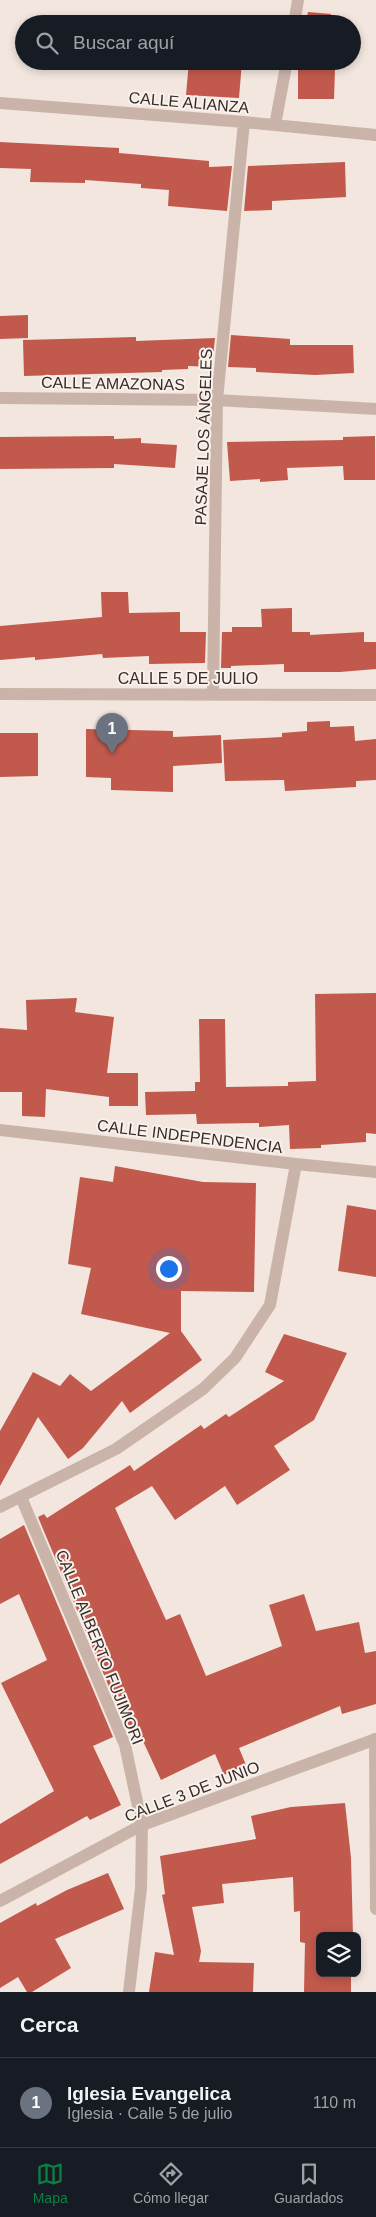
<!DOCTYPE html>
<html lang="es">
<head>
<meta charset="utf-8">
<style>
  :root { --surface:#171b24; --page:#242831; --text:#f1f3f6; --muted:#9ea1a6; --line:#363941; --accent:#0b8043 }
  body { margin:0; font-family:Arial,sans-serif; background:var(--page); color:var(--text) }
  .controls { position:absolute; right:15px; bottom:15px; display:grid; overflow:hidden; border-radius:8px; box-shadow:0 2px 8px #0003 }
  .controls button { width:45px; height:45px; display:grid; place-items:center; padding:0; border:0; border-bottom:1px solid var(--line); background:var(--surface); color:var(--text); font:25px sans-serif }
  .you { position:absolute; left:168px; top:1268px; width:18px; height:18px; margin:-12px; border:4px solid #fff; border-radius:50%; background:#1a73e8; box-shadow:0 0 0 8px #1a73e833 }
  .badge { display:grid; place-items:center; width:32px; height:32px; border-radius:50%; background:var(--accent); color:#fff; font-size:16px; font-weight:700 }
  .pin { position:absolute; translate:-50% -41px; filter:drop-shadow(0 1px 2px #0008) }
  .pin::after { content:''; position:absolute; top:26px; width:18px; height:15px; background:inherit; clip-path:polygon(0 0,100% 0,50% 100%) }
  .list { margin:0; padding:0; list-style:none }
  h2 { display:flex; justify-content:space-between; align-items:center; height:65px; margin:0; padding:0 20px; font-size:21px }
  h2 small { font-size:16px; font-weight:400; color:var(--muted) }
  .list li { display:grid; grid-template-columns:32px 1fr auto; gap:15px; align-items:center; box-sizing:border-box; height:90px; padding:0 20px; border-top:1px solid var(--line) }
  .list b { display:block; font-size:19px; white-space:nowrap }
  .list p { margin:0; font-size:16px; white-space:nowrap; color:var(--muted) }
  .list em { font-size:16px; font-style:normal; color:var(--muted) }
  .icon { flex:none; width:28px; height:28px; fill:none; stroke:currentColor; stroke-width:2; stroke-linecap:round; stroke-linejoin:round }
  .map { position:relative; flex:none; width:376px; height:1992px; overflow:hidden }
  .search { position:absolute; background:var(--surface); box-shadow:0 2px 8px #0003; left:15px; right:15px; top:15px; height:55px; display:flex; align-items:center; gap:12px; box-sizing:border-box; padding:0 18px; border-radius:28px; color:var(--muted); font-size:19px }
  .sheet { height:155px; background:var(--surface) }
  nav { display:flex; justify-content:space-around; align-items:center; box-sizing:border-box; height:70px; border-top:1px solid var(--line); background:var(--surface); font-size:14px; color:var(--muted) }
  nav a { display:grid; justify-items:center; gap:2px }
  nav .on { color:var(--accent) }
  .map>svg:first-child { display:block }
  .building { fill:#c1594d }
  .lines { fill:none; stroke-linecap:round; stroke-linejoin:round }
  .service { stroke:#cab4aa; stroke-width:12 }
  .minor { stroke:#cab4aa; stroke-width:12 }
  .labels { text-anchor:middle; stroke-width:4; stroke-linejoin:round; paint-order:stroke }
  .street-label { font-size:16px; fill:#372c2a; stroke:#f9f1eb }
</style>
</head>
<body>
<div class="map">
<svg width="376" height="1992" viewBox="0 0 376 1992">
  <rect width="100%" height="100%" fill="#f2e6de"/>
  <path class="building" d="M308,12L331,14L329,24H306Z
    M189,61H242L239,98L186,95Z
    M301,61H328V69H335L334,99H298V68H300Z
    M0,142L119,148V153L209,161V167L232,166L227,211L168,206L169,190L141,188V184L85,180V183L30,182L31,169L0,168Z
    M345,162L346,197L272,201V210L244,211L248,166Z
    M28,315V338L0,339V316Z
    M231,335L290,339V345H353L354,373L315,375L256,372V368L228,367Z
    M136,337V341L215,338L212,367L188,366V369L162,370V372L24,376L23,340Z
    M114,436V439L141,438V443L177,445L175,468L114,464V468L0,469V437Z
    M375,436V480H344L343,466L287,468L288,480L260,482V479L230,481L227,442L343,440V437Z
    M101,592H128L129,613L180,612V632H206L205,663L149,664V656L103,658L102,654L35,660V657L0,660V626L102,617Z
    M292,608V632H310V635L364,632V642H376V669L340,672H284V664L231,666V668H221L222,632H232V627H262L261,609Z
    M330,721V727L354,726L355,741L376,739V780L356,781V787L285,791L284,780L225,781L223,740L282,737V733L307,731V722Z
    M86,729L173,731V737L221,735L222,763L173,766V792L111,790V778L86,777Z
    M0,733H38V776L0,777Z
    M376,993V1134L366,1133V1142L321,1145V1148L290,1149L289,1125L259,1127V1123L197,1124L196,1114L146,1115L145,1092L195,1091V1082H200L199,1019H225L226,1087L288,1086V1082L316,1081L315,994Z
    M77,998L75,1012L114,1017L107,1073H138V1106H109V1097L46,1089L45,1117L22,1116V1092H0V1028L27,1030L26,1000Z
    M115,1166L203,1182L256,1183L254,1292L181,1291V1331L202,1360L130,1413L122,1401L83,1448L68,1459L38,1417L0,1486V1431L33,1372L60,1386L70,1374L91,1391L170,1333L81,1314L91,1268L68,1264L80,1177L113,1182Z
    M347,1205L376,1210V1277L338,1271Z
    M284,1334L347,1353L314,1420L274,1446L290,1470L237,1505L225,1486L175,1520L152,1486L115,1508L166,1620L180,1614L206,1676L282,1646L269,1605L304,1594L316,1631L359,1622L365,1653L376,1651V1704L342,1714L340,1706L239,1748L246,1765L224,1775L215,1754L161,1780L136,1726L127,1730L38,1517L44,1514L47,1518L130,1465L134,1471L201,1425L204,1429L226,1414L229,1417L284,1381L265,1372Z
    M24,1525L113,1737L93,1746L121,1805L90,1820L87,1816L0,1864V1824L54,1791L1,1683L47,1660L19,1594L0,1604V1539Z
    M345,1803L351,1858L353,1936H320V1973H351V1992H304L305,1943L300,1942V1911L294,1912L293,1877L222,1884L224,1903L192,1907L201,1951L199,1962L254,1963L253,1992H149L155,1952L174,1955L162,1895L165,1894L160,1856L256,1839L251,1816L291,1807Z
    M108,1873L124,1909L55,1939L71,1968L32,1992H27L18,1977L0,1988V1923L36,1903L37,1906L67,1890Z"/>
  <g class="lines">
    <path class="service" d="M375,1739L376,1909"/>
    <path class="minor" d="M294,24L298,0
      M0,103L244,122L376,135
      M275,125L287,61
      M0,398L217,400L376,409
      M213,693L217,400L244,122
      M0,694L376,695
      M0,1130L296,1164L376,1172
      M21,1497L125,1745L142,1825L141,1888L129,1992
      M0,1507L116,1449L203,1389L235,1358L270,1305L296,1164
      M0,1901L142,1825L376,1739"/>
  </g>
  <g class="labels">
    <g class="street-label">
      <text transform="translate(189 102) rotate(5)" y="6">CALLE ALIANZA</text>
      <text transform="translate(113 383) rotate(1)" y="6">CALLE AMAZONAS</text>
      <text transform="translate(203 437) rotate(-88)" y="6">PASAJE LOS ÁNGELES</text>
      <text x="188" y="684">CALLE 5 DE JULIO</text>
      <text transform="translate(190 1136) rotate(7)" y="6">CALLE INDEPENDENCIA</text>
      <text transform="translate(100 1647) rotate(68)" y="6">CALLE ALBERTO FUJIMORI</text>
      <text transform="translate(192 1791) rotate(-21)" y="6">CALLE 3 DE JUNIO</text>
    </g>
  </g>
</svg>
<div class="controls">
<button><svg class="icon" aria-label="layers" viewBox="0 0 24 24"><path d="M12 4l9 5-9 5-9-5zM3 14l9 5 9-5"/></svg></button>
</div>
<div class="you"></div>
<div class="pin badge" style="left:112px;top:754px;background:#6b7280">1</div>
<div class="search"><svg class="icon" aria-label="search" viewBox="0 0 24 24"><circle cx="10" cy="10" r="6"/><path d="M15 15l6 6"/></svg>Buscar aquí</div>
</div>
<section class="sheet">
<h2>Cerca<small></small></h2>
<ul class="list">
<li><span class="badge" style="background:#6b7280">1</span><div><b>Iglesia Evangelica</b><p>Iglesia · Calle 5 de julio</p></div><em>110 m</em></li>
</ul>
</section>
<nav>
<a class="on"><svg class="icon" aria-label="map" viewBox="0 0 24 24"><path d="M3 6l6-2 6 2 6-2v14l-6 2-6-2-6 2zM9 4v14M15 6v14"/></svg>Mapa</a>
<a><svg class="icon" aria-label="directions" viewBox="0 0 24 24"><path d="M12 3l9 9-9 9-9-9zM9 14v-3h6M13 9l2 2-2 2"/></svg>Cómo llegar</a>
<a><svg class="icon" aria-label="saved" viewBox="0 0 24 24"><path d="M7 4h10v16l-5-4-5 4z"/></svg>Guardados</a>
</nav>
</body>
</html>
